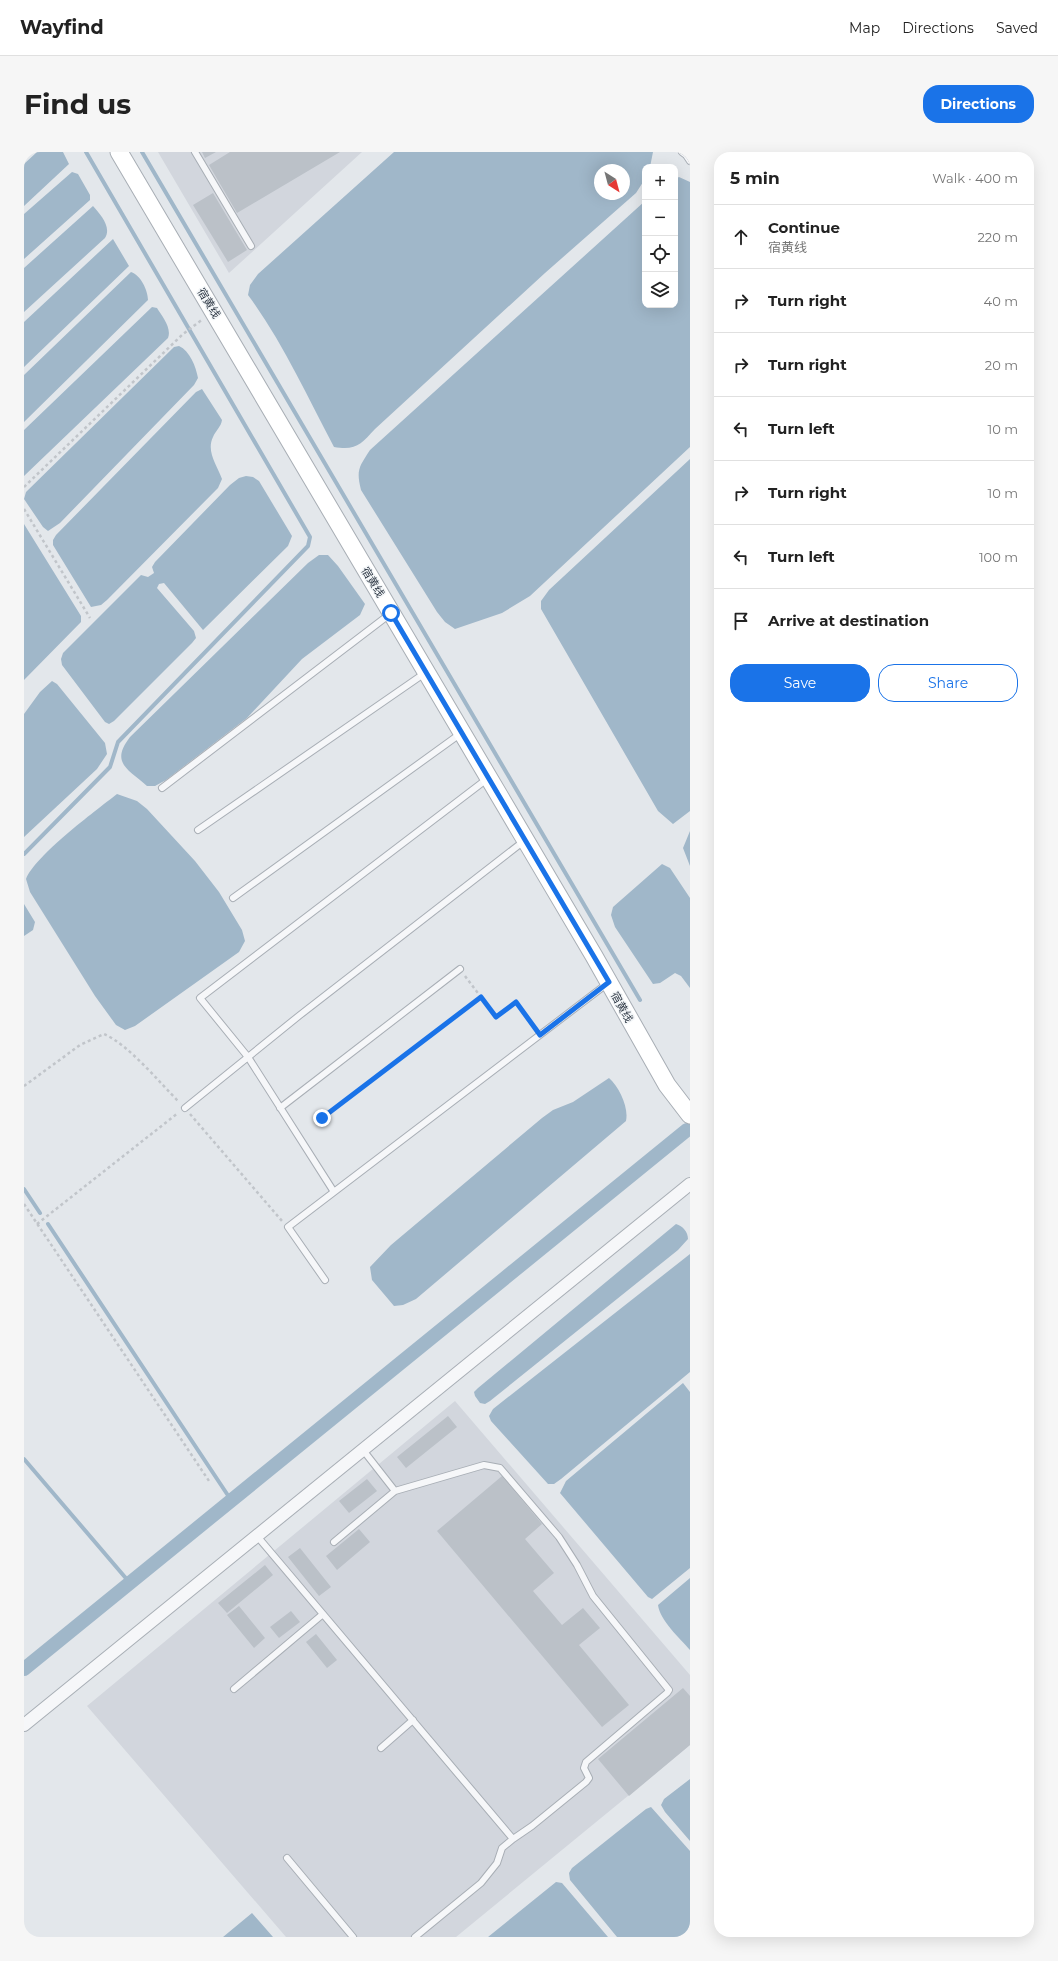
<!DOCTYPE html>
<html lang="en">
<head>
<meta charset="utf-8">
<style>
  :root { --surface:#fff; --page:#f6f6f6; --text:#222; --muted:#767676; --line:#e0e0e0; --accent:#1a73e8 }
  body { margin:0; font-family:Montserrat,"Noto Sans SC",sans-serif; background:var(--page); color:var(--text) }
  .controls { position:absolute; right:12px; top:12px; display:grid; overflow:hidden; border-radius:8px; box-shadow:0 4px 16px #0002 }
  .controls button { width:36px; height:36px; display:grid; place-items:center; padding:0; border:0; border-bottom:1px solid var(--line); background:var(--surface); color:var(--text); font:20px sans-serif }
  .compass { position:absolute; left:570px; top:12px; width:36px; height:36px; border-radius:50%; background:var(--surface); box-shadow:0 4px 16px #0002; rotate:144deg }
  .stop { position:absolute; width:12px; height:12px; margin:-9px; border:3px solid #1a73e8; border-radius:50%; background:#fff }
  .stop.end { background:#1a73e8; border-color:#fff; box-shadow:0 1px 4px #0008 }
  .list { margin:0; padding:0; list-style:none }
  h2 { display:flex; justify-content:space-between; align-items:center; height:52px; margin:0; padding:0 16px; font-size:17px }
  h2 small { font-size:13px; font-weight:400; color:var(--muted) }
  .list li { display:grid; grid-template-columns:26px 1fr auto; gap:12px; align-items:center; box-sizing:border-box; height:64px; padding:0 16px; border-top:1px solid var(--line) }
  .list b { display:block; font-size:15px; white-space:nowrap }
  .list p { margin:0; font-size:13px; white-space:nowrap; color:var(--muted) }
  .list em { font-size:13px; font-style:normal; color:var(--muted) }
  .actions { display:flex; gap:8px; padding:12px 16px }
  .actions a { flex:1; padding:9px 0; border:1px solid var(--accent); border-radius:16px; text-align:center; font-size:14px; color:var(--accent) }
  .actions .main { background:var(--accent); color:#fff }
  .icon { flex:none; width:22px; height:22px; fill:none; stroke:currentColor; stroke-width:2; stroke-linecap:round; stroke-linejoin:round }
  .map { position:relative; flex:none; width:666px; height:1785px; overflow:hidden; border-radius:16px }
  header { display:flex; align-items:center; gap:24px; box-sizing:border-box; height:56px; padding:0 20px; background:var(--surface); border-bottom:1px solid var(--line) }
  header strong { font-size:19px }
  nav { display:flex; gap:22px; margin-inline-start:auto; font-size:14px }
  .intro { display:flex; align-items:center; justify-content:space-between; box-sizing:border-box; height:96px; padding:0 24px }
  h1 { margin:0; font-size:28px }
  .button { padding:10px 18px; border-radius:16px; background:var(--accent); color:#fff; font-size:14px; font-weight:700 }
  main { display:flex; gap:24px; padding:0 24px }
  aside { flex:1; background:var(--surface); border-radius:16px; box-shadow:0 4px 16px #0002 }
  .map>svg:first-child { display:block }
  .built { fill:#d2d6dd }
  .water { fill:#a0b7c9; fill-rule:evenodd }
  .lines { fill:none; stroke-linecap:round; stroke-linejoin:round }
  .stream { stroke:#a0b7c9; stroke-width:4 }
  .canal { stroke:#a0b7c9; stroke-width:14 }
  .building { fill:#bbc1c8 }
  .lane-casing { stroke:#a8aeb5; stroke-width:8 }
  .street-casing { stroke:#a8aeb5; stroke-width:14 }
  .secondary-casing { stroke:#a8aeb5; stroke-width:19 }
  .path { stroke:#c1c5ca; stroke-width:2.5; stroke-dasharray:3 3; stroke-linecap:butt }
  .lane { stroke:#f6f7f9; stroke-width:6 }
  .street { stroke:#f6f7f9; stroke-width:12 }
  .secondary { stroke:#fff; stroke-width:17 }
  .route { stroke:#1a73e8; stroke-width:5 }
  .labels { text-anchor:middle; stroke-width:3; stroke-linejoin:round; paint-order:stroke }
  .street-label { font-size:11px; fill:#2c3643; stroke:#f3f6f8 }
</style>
</head>
<body>
<header>
<strong>Wayfind</strong>
<nav><a>Map</a><a>Directions</a><a>Saved</a></nav>
</header>
<div class="intro"><h1>Find us</h1><a class="button">Directions</a></div>
<main>
<div class="map">
<svg width="666" height="1785" viewBox="0 0 666 1785">
  <rect width="100%" height="100%" fill="#e3e7eb"/>
  <path class="built" d="M134,0H338L205,121Z
    M431,1249L666,1523V1593L432,1785H262L63,1554Z"/>
  <path class="water" d="M13,0H39L45,12L0,54V12Z
    M370,0H629L626,15H621V27L612,41L521,121L351,277C337,292 332,299 310,295C283,244 258,189 224,143L226,133L234,122ZM576,18H600V42H576Z
    M48,20L54,22L66,43V48L0,107V62Z
    M655,25L666,30V295L506,444L478,461L431,477L421,470L413,460L337,338C332,318 335,315 346,298L621,49V153H651V27Z
    M69,54C76,62 88,75 81,86L0,160V116Z
    M89,87L105,114L0,215V170Z
    M107,120C117,123 124,139 124,148L0,270V223Z
    M128,155L133,156C138,164 148,176 144,186L0,324V278Z
    M155,194C166,199 172,215 174,226L170,233L36,371L24,379L19,375L0,347L2,340L150,195Z
    M178,237L198,268C197,275 192,278 189,285C182,300 193,313 198,327L194,336L83,448L77,453L67,455L29,393V388L32,383L172,240Z
    M666,307V659L649,672L634,659L517,457V449L525,438Z
    M222,324L229,325L235,329L268,384L264,394L179,478L140,431L135,432L133,436L170,479L172,486L168,491L90,569L85,572L81,570L38,513L37,507L39,501L117,423L124,425L130,421L128,415L131,410L206,333L215,326Z
    M0,372L57,464V470L0,528Z
    M295,403H304L314,414L341,452L336,463L278,507L223,566L142,628L131,634H123C104,617 86,611 106,585L284,411Z
    M28,529L33,532L81,591L83,602L73,617L0,685V562L16,540Z
    M93,642L113,649L123,657L171,709L195,740L218,778L221,789L215,800L111,874L101,878L92,873L71,844L6,740L2,727C12,703 70,660 93,642Z
    M666,679V714L659,696Z
    M638,712L646,716L666,746V836L657,824L651,821L636,831L629,832L591,775L587,763L589,755Z
    M0,752L11,770L9,778L0,784Z
    M585,926C595,935 605,955 602,969L392,1147L379,1153L370,1154L348,1128L346,1115L367,1093L518,966L529,958L549,950Z
    M652,1072C659,1074 664,1080 664,1087L654,1098L466,1249L461,1252L456,1251L451,1244L450,1240L454,1236Z
    M666,1102V1220L537,1327L530,1332H524L467,1269L465,1264L469,1257Z
    M659,1231L666,1240V1416L628,1447L624,1445L536,1341L542,1329Z
    M666,1426V1498C656,1486 636,1469 634,1453Z
    M666,1627V1689L641,1660L637,1653L640,1647Z
    M627,1655L666,1699V1785H593L546,1728L545,1721L548,1716L622,1657Z
    M532,1730L538,1731L584,1785H464Z
    M228,1761L249,1785H199Z"/>
  <g class="lines">
    <path class="stream" d="M118,0L616,848
      M0,702L86,615L94,590L284,394L286,385L62,0
      M0,1037L16,1061
      M24,1072L207,1348
      M0,1307L106,1431"/>
    <path class="canal" d="M0,1517L663,978"/>
  </g>
  <path class="building" d="M178,0H192L181,6Z
    M206,0H316L213,61L185,13Z
    M189,41L223,98L204,110L169,53Z
    M424,1264L433,1275L382,1316L373,1305Z
    M478,1324L518,1372L501,1387L530,1421L509,1439L538,1473L559,1456L576,1476L555,1493L605,1553L578,1575L413,1379Z
    M343,1327L353,1339L325,1361L315,1349Z
    M335,1377L346,1390L313,1418L302,1404Z
    M276,1396L307,1435L295,1444L264,1405Z
    M241,1413L249,1423L203,1461L194,1451Z
    M215,1454L241,1486L230,1496L203,1463Z
    M267,1459L276,1470L255,1486L246,1475Z
    M292,1482L313,1508L303,1516L282,1490Z
    M659,1536L666,1544V1593L605,1644L574,1607Z"/>
  <g class="lines">
    <g class="lane-casing">
      <path id="lane" d="M171,0L227,94
        M658,0L662,3L666,9
        M138,636L366,462
        M174,678L401,521
        M209,746L436,582
        M161,956L276,863L500,689
        M256,956L436,817
        M310,1040L224,905L176,846L463,627
        M301,1128L264,1075L584,831
        M339,1298L371,1339
        M233,1384L489,1687L508,1674L562,1630L565,1626L560,1616L562,1610L643,1541L645,1538L569,1444L553,1413L535,1385L476,1316L460,1313L371,1339L310,1390
        M210,1537L299,1462
        M357,1596L389,1568
        M263,1706L329,1785
        M391,1785L457,1731L473,1711L478,1696L489,1687"/>
    </g>
    <g class="street-casing">
      <path id="street" d="M0,1573L666,1032"/>
    </g>
    <g class="secondary-casing">
      <path id="secondary" d="M95,0L570,804L643,933L666,963"/>
    </g>
    <path class="path" d="M0,335L159,182L179,167
      M0,357L66,466
      M441,824L472,865L492,850L511,876
      M0,934L56,893L80,882C105,893 135,930 155,950
      M166,962L258,1069
      M298,966L457,845
      M0,1052L185,1329
      M13,1072L154,961"/>
    <use href="#lane" class="lane"/>
    <use href="#street" class="street"/>
    <use href="#secondary" class="secondary"/>
  </g>
  <g class="lines">
    <path class="route" d="M298,966L457,845L472,865L492,850L516,883L585,830L367,461"/>
  </g>
  <g class="labels">
    <g class="street-label">
      <text transform="translate(185 151) rotate(59)" y="4">宿黄线</text>
      <text transform="translate(349 430) rotate(59)" y="4">宿黄线</text>
      <text transform="translate(598 855) rotate(61)" y="4">宿黄线</text>
    </g>
  </g>
</svg>
<div class="controls">
<button>+</button>
<button>−</button>
<button><svg class="icon" aria-label="locate" viewBox="0 0 24 24"><circle cx="12" cy="12" r="6"/><path d="M12 2v4M12 18v4M2 12h4M18 12h4"/></svg></button>
<button><svg class="icon" aria-label="layers" viewBox="0 0 24 24"><path d="M12 4l9 5-9 5-9-5zM3 14l9 5 9-5"/></svg></button>
</div>
<svg class="compass" viewBox="-18 -18 36 36"><path d="M0-13l5 13h-10z" fill="#e53935"/><path d="M0 13l5-13h-10z" fill="#767676"/></svg>
<div class="stop" style="left:367px;top:461px"></div>
<div class="stop end" style="left:298px;top:966px"></div>
</div>
<aside>
<h2>5 min<small>Walk · 400 m</small></h2>
<ul class="list">
<li><svg class="icon" aria-label="ahead" viewBox="0 0 24 24"><path d="M12 20V5M6 11l6-6 6 6"/></svg><div><b>Continue</b><p>宿黄线</p></div><em>220 m</em></li>
<li><svg class="icon" aria-label="right" viewBox="0 0 24 24"><path d="M7 20v-9h11M14 6l5 5-5 5"/></svg><div><b>Turn right</b></div><em>40 m</em></li>
<li><svg class="icon" aria-label="right" viewBox="0 0 24 24"><path d="M7 20v-9h11M14 6l5 5-5 5"/></svg><div><b>Turn right</b></div><em>20 m</em></li>
<li><svg class="icon" aria-label="left" viewBox="0 0 24 24"><path d="M17 20v-9H6M10 6l-5 5 5 5"/></svg><div><b>Turn left</b></div><em>10 m</em></li>
<li><svg class="icon" aria-label="right" viewBox="0 0 24 24"><path d="M7 20v-9h11M14 6l5 5-5 5"/></svg><div><b>Turn right</b></div><em>10 m</em></li>
<li><svg class="icon" aria-label="left" viewBox="0 0 24 24"><path d="M17 20v-9H6M10 6l-5 5 5 5"/></svg><div><b>Turn left</b></div><em>100 m</em></li>
<li><svg class="icon" aria-label="arrive" viewBox="0 0 24 24"><path d="M6 21V4h12l-3 4 3 4H6"/></svg><div><b>Arrive at destination</b></div></li>
</ul>
<div class="actions"><a class="main">Save</a><a>Share</a></div>
</aside>
</main>
</body>
</html>
